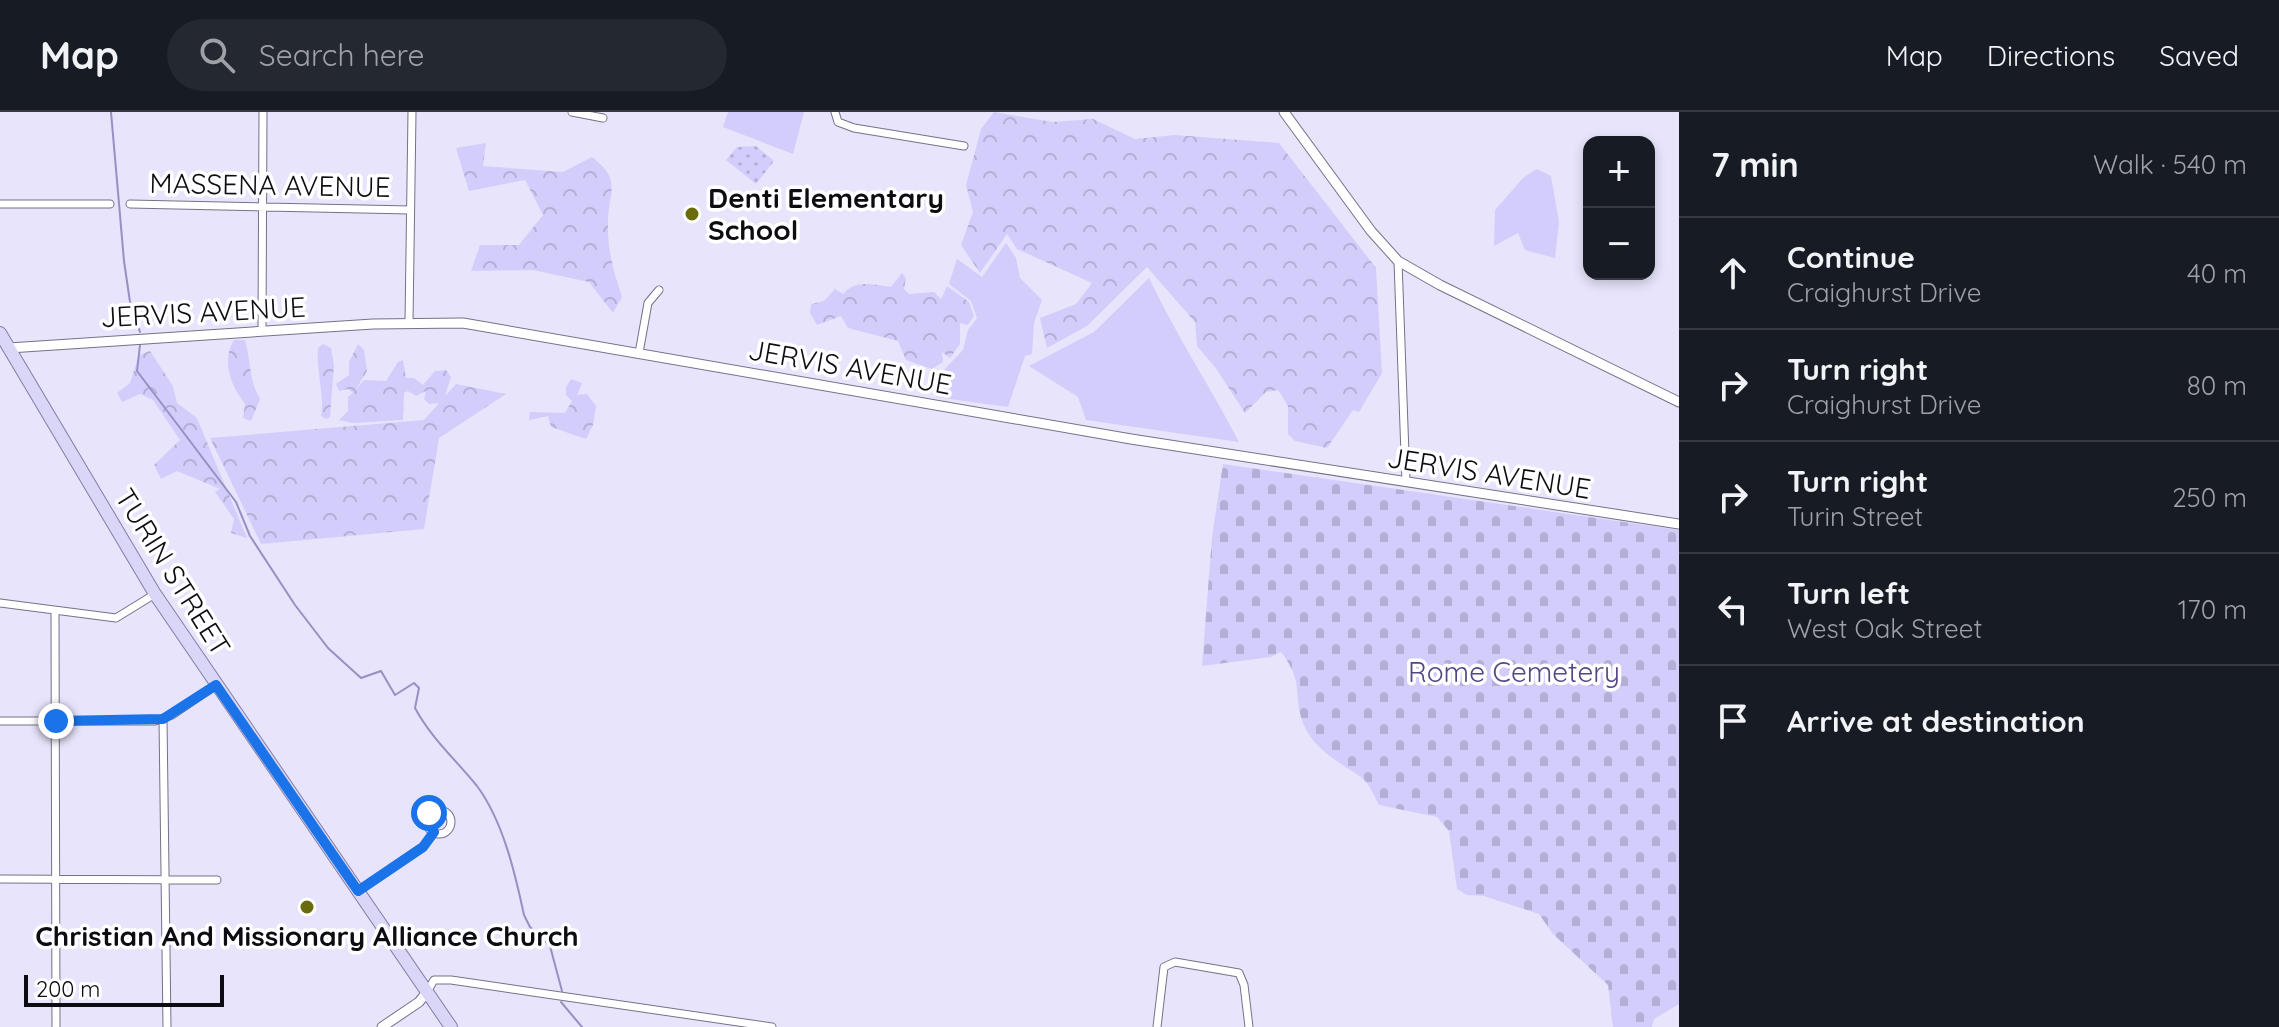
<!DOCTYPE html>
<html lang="en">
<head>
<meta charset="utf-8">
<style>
  :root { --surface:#171b24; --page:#242831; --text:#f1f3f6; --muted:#9ea1a6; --line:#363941 }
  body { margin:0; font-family:Quicksand,sans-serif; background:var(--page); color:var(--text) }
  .controls { position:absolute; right:24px; top:24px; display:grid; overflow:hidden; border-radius:16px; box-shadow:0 4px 12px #0003 }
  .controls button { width:72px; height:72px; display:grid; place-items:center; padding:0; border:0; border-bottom:2px solid var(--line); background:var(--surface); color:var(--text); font:40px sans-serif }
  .scale { position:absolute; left:24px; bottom:20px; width:200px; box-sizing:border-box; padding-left:8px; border:4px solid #0d0c13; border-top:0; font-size:22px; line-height:28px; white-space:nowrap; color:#0d0c13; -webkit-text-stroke:6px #fff; paint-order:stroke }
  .stop { position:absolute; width:24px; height:24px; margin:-18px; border:6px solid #1a73e8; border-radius:50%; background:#fff }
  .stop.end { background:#1a73e8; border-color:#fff; box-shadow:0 2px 8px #0008 }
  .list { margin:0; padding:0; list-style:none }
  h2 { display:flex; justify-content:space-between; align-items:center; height:104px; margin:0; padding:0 32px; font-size:34px }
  h2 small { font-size:26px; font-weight:400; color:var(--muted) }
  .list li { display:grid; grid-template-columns:52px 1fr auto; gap:24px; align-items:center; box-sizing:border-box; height:112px; padding:0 32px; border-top:2px solid var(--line) }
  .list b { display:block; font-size:30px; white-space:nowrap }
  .list p { margin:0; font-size:26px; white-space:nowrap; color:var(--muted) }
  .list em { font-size:26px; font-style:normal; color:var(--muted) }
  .icon { flex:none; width:44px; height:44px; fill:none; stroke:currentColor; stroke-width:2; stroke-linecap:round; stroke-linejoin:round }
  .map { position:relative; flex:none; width:1679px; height:915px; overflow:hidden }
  header { display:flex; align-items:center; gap:48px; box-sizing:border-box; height:112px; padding:0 40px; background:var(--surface); border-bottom:2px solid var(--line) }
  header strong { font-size:38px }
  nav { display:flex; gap:44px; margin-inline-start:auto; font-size:28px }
  .search { width:560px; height:72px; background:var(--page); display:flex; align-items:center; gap:20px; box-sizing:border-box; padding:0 28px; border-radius:44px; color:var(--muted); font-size:30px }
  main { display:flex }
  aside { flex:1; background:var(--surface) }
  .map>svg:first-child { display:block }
  .green { fill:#d3cdfb }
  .forest { fill:url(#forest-crowns) }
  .cemetery { fill:url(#cemetery-stones) }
  .park { fill:url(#park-dots) }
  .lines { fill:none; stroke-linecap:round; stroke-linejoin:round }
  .stream { stroke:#9790c2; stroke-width:2 }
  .minor-casing { stroke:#757287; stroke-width:9 }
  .tertiary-casing { stroke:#757287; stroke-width:11 }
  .primary-casing { stroke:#837da5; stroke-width:14 }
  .minor { stroke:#fff; stroke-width:7 }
  .tertiary { stroke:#fff; stroke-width:9 }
  .primary { stroke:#dad6f8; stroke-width:12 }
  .route { stroke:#1a73e8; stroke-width:10 }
  .poi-dot { fill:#696b0c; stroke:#fff; stroke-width:3 }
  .labels { text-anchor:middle; stroke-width:7; stroke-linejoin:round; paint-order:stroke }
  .street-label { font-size:28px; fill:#0d0c13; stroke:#fff }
  .poi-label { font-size:28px; font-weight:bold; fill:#0d0c13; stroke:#fff; text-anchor:start }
  .park-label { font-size:28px; fill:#534686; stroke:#fff }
</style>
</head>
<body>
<header>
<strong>Map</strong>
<div class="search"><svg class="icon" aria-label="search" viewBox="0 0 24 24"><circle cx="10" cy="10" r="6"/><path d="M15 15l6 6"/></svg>Search here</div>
<nav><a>Map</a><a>Directions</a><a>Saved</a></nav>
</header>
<main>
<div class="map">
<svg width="1679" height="915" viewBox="0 0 1679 915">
  <defs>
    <pattern id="forest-crowns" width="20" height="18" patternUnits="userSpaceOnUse" patternTransform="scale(2)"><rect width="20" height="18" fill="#d3cdfb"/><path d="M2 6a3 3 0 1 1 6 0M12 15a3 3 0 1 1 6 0" fill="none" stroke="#b4afd6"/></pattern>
    <pattern id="cemetery-stones" width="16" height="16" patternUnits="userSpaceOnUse" patternTransform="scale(2)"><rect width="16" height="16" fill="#d3cdfb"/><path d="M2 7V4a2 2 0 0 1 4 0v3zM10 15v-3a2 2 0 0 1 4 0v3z" fill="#b4afd6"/></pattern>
    <pattern id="park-dots" width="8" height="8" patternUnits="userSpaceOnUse" patternTransform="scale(2)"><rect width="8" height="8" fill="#d3cdfb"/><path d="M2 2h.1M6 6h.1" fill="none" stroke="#b4afd6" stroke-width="1.8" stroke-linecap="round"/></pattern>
  </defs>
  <rect width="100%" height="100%" fill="#e7e4fc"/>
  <path class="green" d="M728,0H804L793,42L723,15Z
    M1537,57L1551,64L1559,110L1555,146L1525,138L1518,121L1494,134L1495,98L1523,66Z
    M1006,131L1016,146L1020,166L1042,188L1034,211L1032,242L1025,244L1008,295L936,285L943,259L963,238L968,218L977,206L971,189L949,172L957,147L982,165Z
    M1149,166C1176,223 1210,274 1239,330L1086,308L1078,285L1029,254L1094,220Z"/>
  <path class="forest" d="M994,0L1052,10L1093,7L1135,27L1175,23L1279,31L1376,156L1382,261L1359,300L1353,298L1327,336L1295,329L1288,322V294L1278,278L1266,280L1245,301L1215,255L1197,234L1195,210L1147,155L1087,214L1047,236L1040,206L1076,192L1092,171L1017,137L1007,122L980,161L961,133L973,100L966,73L981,17Z
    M486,31L483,54L563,60L592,45C623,69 608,79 608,111C607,137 614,161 622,185L613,201L589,170L533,158L471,159L480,133H519L543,103L525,68L469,79L456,36Z
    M902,161L906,166L904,177L909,182L934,180L941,187L947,174L969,190L974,204L968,213L960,211V232L950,246L942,240L943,250L932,257L906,248L898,229L848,216L841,204L817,213L810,201L811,192L824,189L835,177L843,182C857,167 872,173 891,175Z
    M234,228H245C251,249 249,269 260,287L251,309L243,306L245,292C231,274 221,249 234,228Z
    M323,232L331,236L334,253L330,305L326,307L321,304C325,285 316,259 318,236Z
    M358,232L364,238L367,259L355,279L364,268L386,269L398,250L403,248L406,266H414L423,273L435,259L446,258L451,265L445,284L456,272L506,282L439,326L424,417L261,432L210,326L424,308L439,291L429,292L424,287L426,279L416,284L408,279L404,281L403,308L353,311L339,308L348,299V285L353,281L348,277L339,279L336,272L349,263V250Z
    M150,239L173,274L177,291L197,306L247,426L231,421L234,407L215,380L220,377L177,359L161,367L154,353L180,328L153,288L140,282L122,290L117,281L130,271L139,243Z
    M571,267L582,271L577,283L587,282L596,294L593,313L586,327L551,315L548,304L529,308L530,300L565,301L572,289L566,283V275Z"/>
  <path class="cemetery" d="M1223,352L1679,418V892L1654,907L1652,915H1613L1608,873L1553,822L1539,802L1484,784L1467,783L1457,777L1449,719L1437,705L1379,693C1374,684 1370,672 1362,666C1340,650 1314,639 1303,611C1292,581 1305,571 1281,540L1271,545L1202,554L1212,425Z"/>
  <path class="park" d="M756,34L774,49L756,72L726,48L737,35Z"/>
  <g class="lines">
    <path class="stream" d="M111,0L124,149L130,190L140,220
      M140,233L137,259L236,390L250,424L295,493L328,536L361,566L381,559L395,583L414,571L419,576L415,596C431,626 456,648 477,674C503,709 515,761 524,803L530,815L550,834L562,879
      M561,890L582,915"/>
    <g class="minor-casing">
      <path id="minor" d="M572,0L603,6
        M835,0L838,10L854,16L964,34
        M0,92H110
        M130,92L410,98
        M1398,149L1406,370
        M409,210L412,0
        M262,218L263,0
        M639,241L648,191L659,178
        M0,491L116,506L155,482
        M55,499L56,915
        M163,607L167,915
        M0,609H155L172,603L216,573
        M427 710a12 12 0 1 1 24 0a12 12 0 1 1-24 0Z
        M0,767L217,768
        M358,779L423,735L434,720
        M427,880L434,868H451L772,915
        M1157,915L1164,855L1175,850L1239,861L1244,873L1249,915"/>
    </g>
    <g class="tertiary-casing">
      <path id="tertiary" d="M1284,0L1371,119L1398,149L1440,173L1679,290
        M9,236L373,212L463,211L1131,327L1679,412
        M382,915L419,890L427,880"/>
    </g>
    <g class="primary-casing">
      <path id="primary" d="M0,221L155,482L451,915"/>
    </g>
    <use href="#minor" class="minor"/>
    <use href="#tertiary" class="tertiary"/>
    <use href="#primary" class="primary"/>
  </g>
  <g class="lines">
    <path class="route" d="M56,609L163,607L216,573L358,779L423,735L434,720L427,710L429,701"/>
  </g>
  <g class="poi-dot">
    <circle cx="692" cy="102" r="8"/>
    <circle cx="307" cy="795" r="8"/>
  </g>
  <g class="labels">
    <g class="street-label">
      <text transform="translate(270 73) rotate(1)" y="10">MASSENA AVENUE</text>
      <text transform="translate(203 200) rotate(-3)" y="10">JERVIS AVENUE</text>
      <text transform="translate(850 255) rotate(10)" y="10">JERVIS AVENUE</text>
      <text transform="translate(1489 361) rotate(9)" y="10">JERVIS AVENUE</text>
      <text transform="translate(173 460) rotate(58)" y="10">TURIN STREET</text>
    </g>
    <g class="poi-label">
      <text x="708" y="96">Denti Elementary<tspan x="708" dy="32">School</tspan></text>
      <text x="307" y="834" text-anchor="middle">Christian And Missionary Alliance Church</text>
    </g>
    <g class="park-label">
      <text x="1514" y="570">Rome Cemetery</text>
    </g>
  </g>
</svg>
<div class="controls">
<button>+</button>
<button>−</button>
</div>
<div class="scale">200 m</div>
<div class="stop" style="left:429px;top:701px"></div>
<div class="stop end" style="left:56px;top:609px"></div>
</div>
<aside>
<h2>7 min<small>Walk · 540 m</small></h2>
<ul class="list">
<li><svg class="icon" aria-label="ahead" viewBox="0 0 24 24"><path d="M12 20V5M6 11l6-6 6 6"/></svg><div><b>Continue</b><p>Craighurst Drive</p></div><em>40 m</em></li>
<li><svg class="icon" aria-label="right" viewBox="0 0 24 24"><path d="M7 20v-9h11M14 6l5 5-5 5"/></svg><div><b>Turn right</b><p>Craighurst Drive</p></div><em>80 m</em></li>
<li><svg class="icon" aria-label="right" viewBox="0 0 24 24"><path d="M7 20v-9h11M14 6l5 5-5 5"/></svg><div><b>Turn right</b><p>Turin Street</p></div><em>250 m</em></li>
<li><svg class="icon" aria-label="left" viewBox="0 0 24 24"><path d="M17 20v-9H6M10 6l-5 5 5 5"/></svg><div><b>Turn left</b><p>West Oak Street</p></div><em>170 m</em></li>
<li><svg class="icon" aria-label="arrive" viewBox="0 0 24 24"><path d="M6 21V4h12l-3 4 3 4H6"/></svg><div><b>Arrive at destination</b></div></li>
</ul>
</aside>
</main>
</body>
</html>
